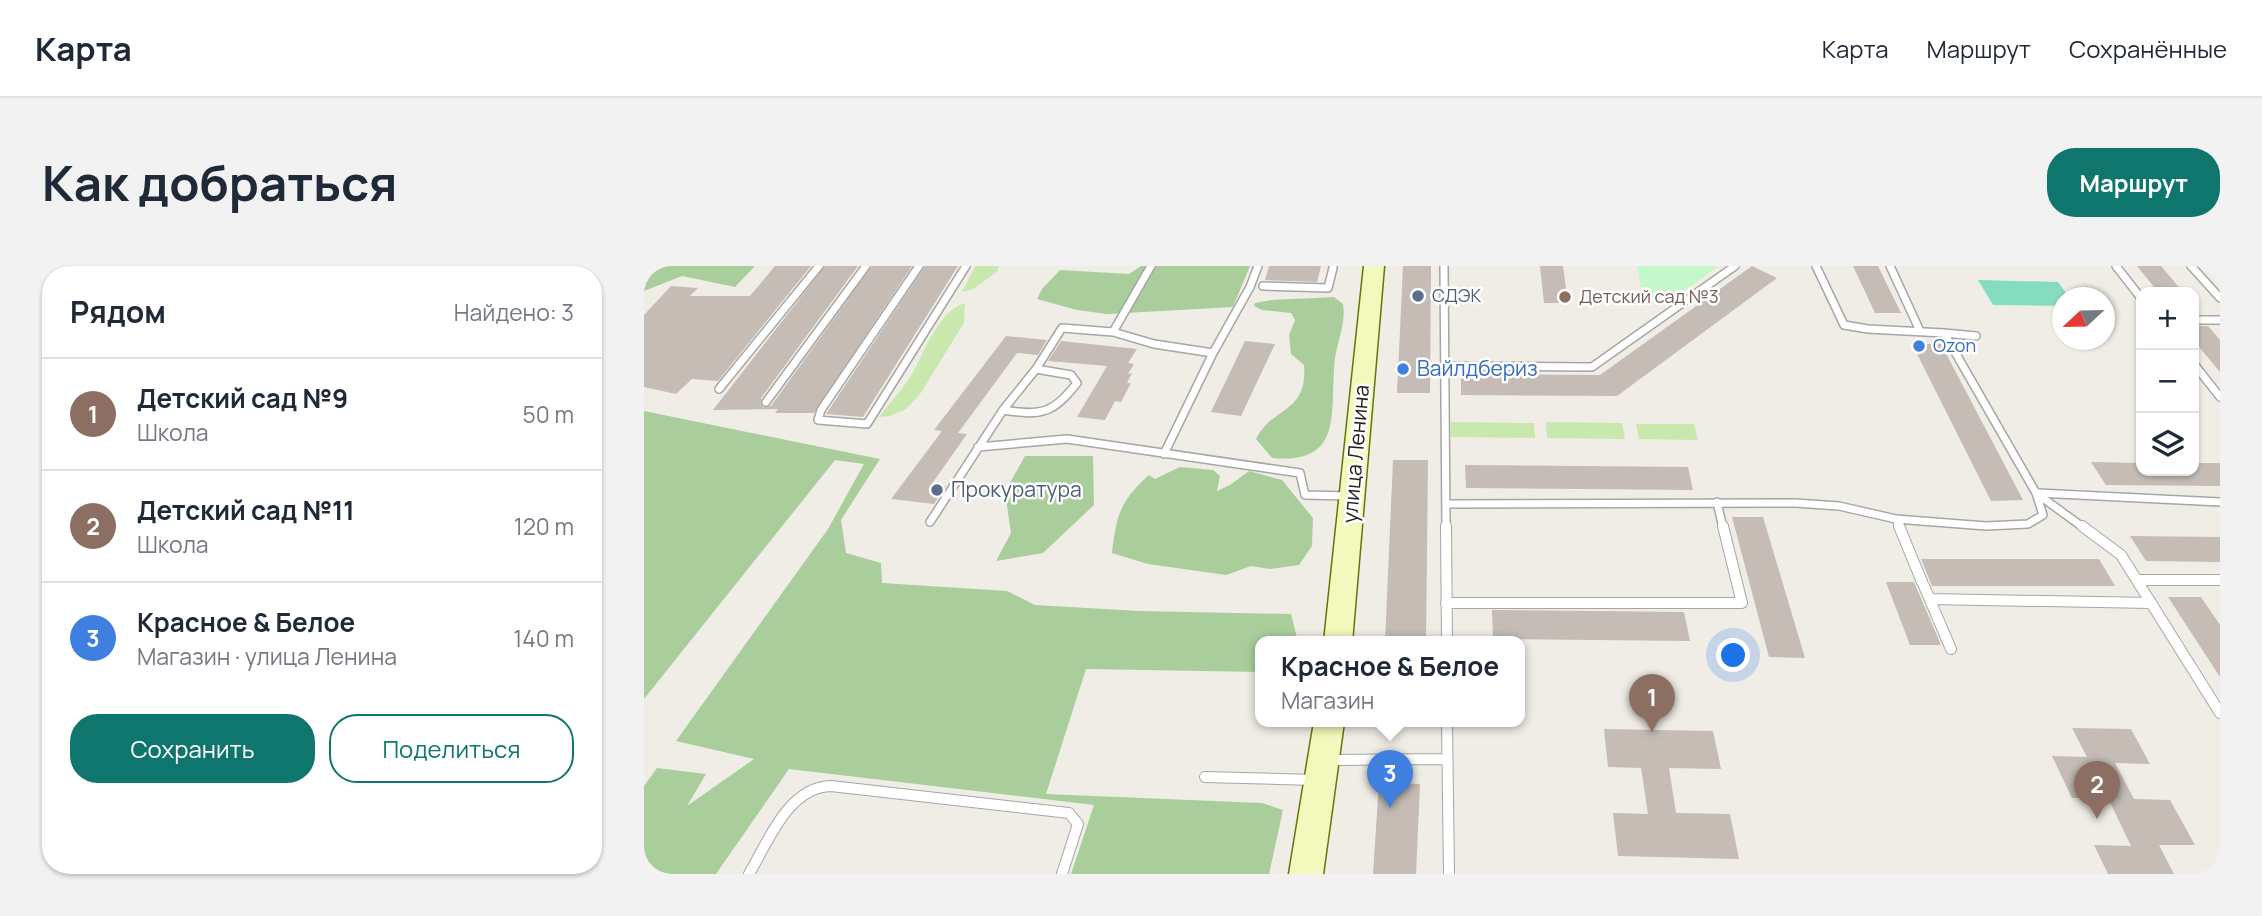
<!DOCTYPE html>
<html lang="ru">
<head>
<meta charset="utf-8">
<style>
  :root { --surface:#fff; --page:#f2f2f3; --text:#1f2937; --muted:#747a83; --line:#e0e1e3; --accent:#0f766e }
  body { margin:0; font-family:Manrope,sans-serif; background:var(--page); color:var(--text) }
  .controls { position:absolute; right:21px; top:21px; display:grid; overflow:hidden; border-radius:14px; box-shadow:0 2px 5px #0004 }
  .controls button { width:63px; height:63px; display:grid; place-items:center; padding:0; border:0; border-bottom:2px solid var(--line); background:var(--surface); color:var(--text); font:35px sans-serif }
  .compass { position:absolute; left:1408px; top:21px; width:63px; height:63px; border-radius:50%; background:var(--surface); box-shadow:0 2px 5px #0004; rotate:248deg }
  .you { position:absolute; left:1090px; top:390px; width:24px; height:24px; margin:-18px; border:5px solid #fff; border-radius:50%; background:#1a73e8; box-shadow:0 0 0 10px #1a73e833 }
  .badge { display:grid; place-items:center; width:46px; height:46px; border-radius:50%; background:var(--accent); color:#fff; font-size:23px; font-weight:700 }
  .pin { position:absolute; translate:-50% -58px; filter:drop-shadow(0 2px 4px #0008) }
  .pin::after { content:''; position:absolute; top:37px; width:24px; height:21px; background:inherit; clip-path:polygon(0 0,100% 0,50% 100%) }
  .popup { position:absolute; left:611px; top:370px; width:270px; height:91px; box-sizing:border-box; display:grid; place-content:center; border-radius:14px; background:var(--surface); filter:drop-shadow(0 2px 5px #0005); font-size:23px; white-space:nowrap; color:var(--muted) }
  .popup b { font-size:26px; color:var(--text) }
  .popup::after { content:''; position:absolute; left:50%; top:100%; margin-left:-14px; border:14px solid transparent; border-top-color:var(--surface) }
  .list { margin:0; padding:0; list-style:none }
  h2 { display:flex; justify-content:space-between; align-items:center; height:91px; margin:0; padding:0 28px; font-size:30px }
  h2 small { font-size:23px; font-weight:400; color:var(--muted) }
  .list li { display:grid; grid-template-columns:46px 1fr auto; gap:21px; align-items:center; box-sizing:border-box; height:112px; padding:0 28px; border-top:2px solid var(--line) }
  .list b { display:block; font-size:26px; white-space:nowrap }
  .list p { margin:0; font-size:23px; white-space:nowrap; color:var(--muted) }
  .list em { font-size:23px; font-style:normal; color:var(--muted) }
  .actions { display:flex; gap:14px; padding:21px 28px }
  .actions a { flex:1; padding:16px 0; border:2px solid var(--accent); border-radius:28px; text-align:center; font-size:24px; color:var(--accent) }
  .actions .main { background:var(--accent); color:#fff }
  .icon { flex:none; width:38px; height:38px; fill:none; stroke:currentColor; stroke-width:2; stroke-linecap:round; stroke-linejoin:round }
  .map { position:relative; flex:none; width:1576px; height:608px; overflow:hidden; border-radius:28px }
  header { display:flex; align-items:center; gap:42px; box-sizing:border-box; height:98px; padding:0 35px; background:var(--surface); border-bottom:2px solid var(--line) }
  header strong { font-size:33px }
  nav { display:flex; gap:38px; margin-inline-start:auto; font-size:24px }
  .intro { display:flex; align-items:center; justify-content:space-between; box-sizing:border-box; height:168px; padding:0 42px }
  h1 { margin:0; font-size:49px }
  .button { padding:18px 32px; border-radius:28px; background:var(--accent); color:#fff; font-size:24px; font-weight:700 }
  main { display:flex; gap:42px; padding:0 42px }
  aside { flex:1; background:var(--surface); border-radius:28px; box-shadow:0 2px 5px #0004 }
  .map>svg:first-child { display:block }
  .grass { fill:#c8e8ad }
  .forest { fill:#a9ce9c }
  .park { fill:#c4f8ca }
  .pitch { fill:#86dcbe }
  .building { fill:#c4bcb5 }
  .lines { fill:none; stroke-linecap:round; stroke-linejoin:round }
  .service-far1-casing { stroke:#a6a6a6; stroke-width:10 }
  .service-casing { stroke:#a6a6a6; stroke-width:12 }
  .secondary-casing { stroke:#657508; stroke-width:3 }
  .service-far1 { stroke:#fff; stroke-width:7 }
  .service { stroke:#fff; stroke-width:10 }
  .secondary { fill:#f3f8bc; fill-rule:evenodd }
  .service-dot { fill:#5c6f8a; stroke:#fff; stroke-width:2.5 }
  .education-dot { fill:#8d6e63; stroke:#fff; stroke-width:2.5 }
  .shop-dot { fill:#3f7fe0; stroke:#fff; stroke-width:2.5 }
  .labels { text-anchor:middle; stroke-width:5; stroke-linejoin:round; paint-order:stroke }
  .far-service-label { font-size:18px; fill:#4e5e75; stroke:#fff; text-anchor:start }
  .far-education-label { font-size:18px; fill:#785e54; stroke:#fff; text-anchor:start }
  .far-shop-label { font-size:18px; fill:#366cbe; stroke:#fff; text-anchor:start }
  .shop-label { font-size:21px; fill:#366cbe; stroke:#fff; text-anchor:start }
  .street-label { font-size:21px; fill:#1f1f1f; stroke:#fff }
  .service-label { font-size:21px; fill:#4e5e75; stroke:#fff; text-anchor:start }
</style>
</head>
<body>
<header>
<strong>Карта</strong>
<nav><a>Карта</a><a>Маршрут</a><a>Сохранённые</a></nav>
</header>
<div class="intro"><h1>Как добраться</h1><a class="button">Маршрут</a></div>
<main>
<aside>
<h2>Рядом<small>Найдено: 3</small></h2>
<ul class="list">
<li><span class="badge" style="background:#8d6e63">1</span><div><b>Детский сад №9</b><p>Школа</p></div><em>50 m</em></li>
<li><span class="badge" style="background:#8d6e63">2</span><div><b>Детский сад №11</b><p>Школа</p></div><em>120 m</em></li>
<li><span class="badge" style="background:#3f7fe0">3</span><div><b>Красное &amp; Белое</b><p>Магазин · улица Ленина</p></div><em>140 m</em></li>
</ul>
<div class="actions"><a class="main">Сохранить</a><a>Поделиться</a></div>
</aside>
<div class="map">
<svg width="1576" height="608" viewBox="0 0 1576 608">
  <rect width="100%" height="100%" fill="#f0ede6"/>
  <path class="grass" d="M331,0H355L353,6L329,23L318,26Z
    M321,37L320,57L276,128L262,143L246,150L235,151C244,139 254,128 263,116C280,92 290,47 321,37Z
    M807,156L890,157L891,172L807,171Z
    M902,156L978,157L981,173L903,172Z
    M992,158H1050L1054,174L995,173Z"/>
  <path class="forest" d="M0,0H111L91,21L38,10L0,25Z
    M497,0H606L589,41L463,48L433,44L393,33L398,23L416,4L485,8Z
    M690,31L699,38C702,56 694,74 691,92C685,144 702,199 628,192L612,173C628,140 664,148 660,99L647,88L645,69L651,54L647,47L618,44L610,40L611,37L628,34Z
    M0,145L236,193L197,254L202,287L237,297L238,317L363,325L391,339L495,345L647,348L654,376H616V406L442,403L402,528L618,537L639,544L625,608H427L450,539L145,503L72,608H0V520L13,502L62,508L43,540L110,493L32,475L184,263L220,198L191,194L0,433Z
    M381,190H449L450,239L399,287L352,295L367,267L361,226Z
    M536,201L569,204L576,210L573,225L586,219L605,205L638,214L669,252L668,280L655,299L626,303L607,300L582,309L504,298L468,287C472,250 476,235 505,209L511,213Z"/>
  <path class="park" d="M993,0H1074L1025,37H1000Z"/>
  <path class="pitch" d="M1334,14L1414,16L1425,31L1419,32L1418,40L1349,39Z"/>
  <path class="building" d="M131,0H167L74,115L48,113L32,128L0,121V49L27,20L54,22L46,30H106Z
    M181,0H214L117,132L119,141L127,140L228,0H268L170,147H131L134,143L69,144Z
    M281,0H314L219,151L182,148Z
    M625,0H677L673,16L621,14Z
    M759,0H787L786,127H753Z
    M896,0H919L924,37H900Z
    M1108,0L1133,12L973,130L817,129V108L956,109Z
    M1209,0H1234L1257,47H1231Z
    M1493,0H1517L1539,26H1514Z
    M1550,60H1564L1576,74V106L1550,75Z
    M362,70L403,74L394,89L373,87L314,167L323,168L287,219L302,220L290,238L247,233L298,165L290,164Z
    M417,75L493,83L484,97L490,98L484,108L488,107L483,117H487L477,136L471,135L461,154L433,151L463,100L404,95Z
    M601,75L631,78L597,150L567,146Z
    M1268,78H1297L1379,234L1347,235Z
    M749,194H784L782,376H741Z
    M1447,196L1497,197V205H1550V197H1576V220L1462,219Z
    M821,199L1044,201L1049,224L822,222Z
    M1088,251H1119L1161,392L1125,391Z
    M1486,270L1576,271V296L1502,295Z
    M1277,293H1455L1471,320H1288Z
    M1242,316H1270L1297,379H1266Z
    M1524,331H1557L1576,359V411Z
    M848,344L1040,346L1046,375L849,373Z
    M1428,462L1487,463L1506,498L1471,497L1490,533L1526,534L1551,579H1515L1530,608H1464L1450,579L1487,580L1464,532H1428L1408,490L1443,491Z
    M960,463L1069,465L1077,503L1025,502L1032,547L1086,548L1095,593L974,590L969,547L1004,548L997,502L964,501Z
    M735,516L776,518L772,608H729Z"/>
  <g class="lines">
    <g class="service-far1-casing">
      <path id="service-far1" d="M275,0L177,144L174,154L223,158L322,0
        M507,0L469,66L510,78L569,87
        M800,0L802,262
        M1246,0L1276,65
        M1472,0L1497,32
        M1547,0L1576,32
        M619,20L684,22L689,2
        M1550,54H1576
        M1300,67L1332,70
        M1550,98L1576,131
        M801,100L948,101L1091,0
        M75,123L175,0
        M122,136L222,0
        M359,144C397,150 409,148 433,117L427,109L392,103
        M334,181L423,173L656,207L661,229L705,230
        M520,188L569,87L606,21L614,0
        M1392,227L1440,262
        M1394,227L1576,236
        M1073,236L1079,262
        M802,238L1151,237L1195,240L1252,253L1342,260L1384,258L1399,249L1392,227L1300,67L1224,63L1200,59L1172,0
        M1252,253L1256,262
        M286,256L359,144L392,103L418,62L469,66"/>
    </g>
    <g class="service-casing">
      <path id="service" d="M802,260L803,376
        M1255,260L1278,316
        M1438,260L1477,289L1576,447
        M1493,314H1576
        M1280,320L1307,383
        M1286,333L1507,337
        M802,337H1098L1079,260
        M803,456L805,608
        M686,494L803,493
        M561,511L671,514
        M105,608C124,576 144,521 187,520L425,547L434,558L418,608"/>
    </g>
    <g class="secondary-casing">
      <path id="secondary" d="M720,0H740L708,376H680Z
        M670,456H700L679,608H645Z"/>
    </g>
    <use href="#service-far1" class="service-far1"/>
    <use href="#service" class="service"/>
    <use href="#secondary" class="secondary"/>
  </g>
  <g class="service-dot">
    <circle cx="774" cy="30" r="7"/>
    <circle cx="293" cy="224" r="7"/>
  </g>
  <circle class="education-dot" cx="921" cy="31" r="7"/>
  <g class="shop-dot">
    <circle cx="1275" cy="80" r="7"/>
    <circle cx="759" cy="103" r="7"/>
  </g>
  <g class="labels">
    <g class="far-service-label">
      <text x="788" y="36">СДЭК</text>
    </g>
    <g class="far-education-label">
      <text x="935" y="37">Детский сад №3</text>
    </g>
    <g class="far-shop-label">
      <text x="1289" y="86">Ozon</text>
    </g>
    <g class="shop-label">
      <text x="773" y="110">Вайлдбериз</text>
    </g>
    <g class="street-label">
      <text transform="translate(712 188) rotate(-85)" y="7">улица Ленина</text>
    </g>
    <g class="service-label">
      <text x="307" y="231">Прокуратура</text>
    </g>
  </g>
</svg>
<div class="controls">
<button>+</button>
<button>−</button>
<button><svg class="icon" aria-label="layers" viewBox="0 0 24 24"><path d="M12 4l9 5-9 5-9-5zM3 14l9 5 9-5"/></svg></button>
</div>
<svg class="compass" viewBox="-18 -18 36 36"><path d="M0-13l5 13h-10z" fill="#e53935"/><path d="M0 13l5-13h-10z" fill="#747a83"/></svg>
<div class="you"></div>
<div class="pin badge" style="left:1008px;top:466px;background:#8d6e63">1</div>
<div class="pin badge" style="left:1453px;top:553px;background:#8d6e63">2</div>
<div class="pin badge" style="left:746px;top:542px;background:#3f7fe0">3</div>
<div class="popup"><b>Красное &amp; Белое</b>Магазин</div>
</div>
</main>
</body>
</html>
